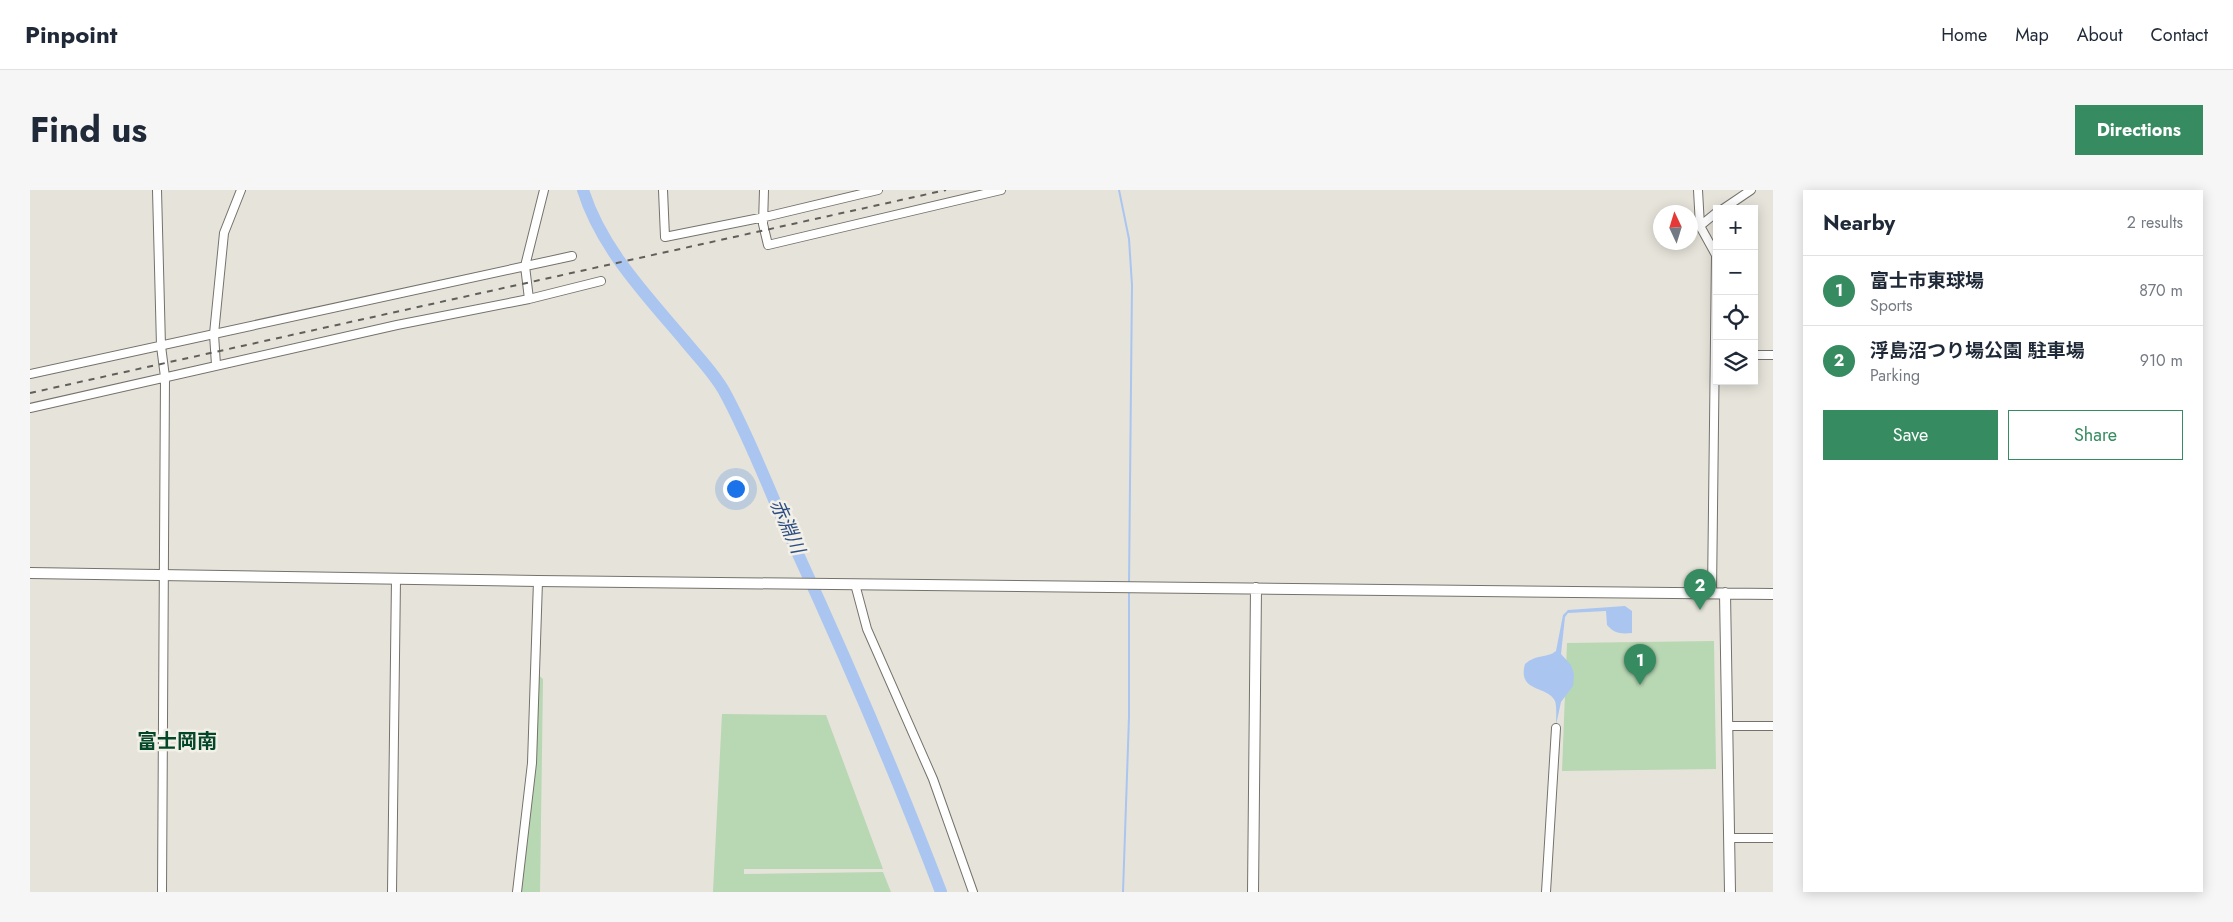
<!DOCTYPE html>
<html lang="en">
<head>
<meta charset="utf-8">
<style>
  :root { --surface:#fff; --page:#f6f6f7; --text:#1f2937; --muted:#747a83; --line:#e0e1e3; --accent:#368c60 }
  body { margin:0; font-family:Jost,"Noto Sans JP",sans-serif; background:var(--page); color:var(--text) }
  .controls { position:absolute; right:15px; top:15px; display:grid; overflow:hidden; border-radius:0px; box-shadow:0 2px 12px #0003 }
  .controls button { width:45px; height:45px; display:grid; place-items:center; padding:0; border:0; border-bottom:1px solid var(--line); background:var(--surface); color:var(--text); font:25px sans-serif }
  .compass { position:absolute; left:1623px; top:15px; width:45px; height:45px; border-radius:50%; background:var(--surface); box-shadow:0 2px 12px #0003; rotate:356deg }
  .you { position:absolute; left:705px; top:298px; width:18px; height:18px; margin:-12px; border:4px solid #fff; border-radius:50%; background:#1a73e8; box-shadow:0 0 0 8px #1a73e833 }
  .badge { display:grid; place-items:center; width:32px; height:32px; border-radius:50%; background:var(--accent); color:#fff; font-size:16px; font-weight:700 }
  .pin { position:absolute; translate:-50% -41px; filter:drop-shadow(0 1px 2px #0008) }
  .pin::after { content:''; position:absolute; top:26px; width:18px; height:15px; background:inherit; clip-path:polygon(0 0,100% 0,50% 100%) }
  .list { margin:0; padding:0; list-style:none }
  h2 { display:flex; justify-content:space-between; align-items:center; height:65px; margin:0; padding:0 20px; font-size:21px }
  h2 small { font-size:16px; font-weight:400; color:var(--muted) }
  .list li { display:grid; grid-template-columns:32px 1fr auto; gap:15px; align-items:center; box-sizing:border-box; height:70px; padding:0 20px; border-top:1px solid var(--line) }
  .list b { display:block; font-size:19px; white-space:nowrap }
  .list p { margin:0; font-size:16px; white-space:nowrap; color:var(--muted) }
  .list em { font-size:16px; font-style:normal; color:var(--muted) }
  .actions { display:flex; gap:10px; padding:15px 20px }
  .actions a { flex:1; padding:11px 0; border:1px solid var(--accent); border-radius:0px; text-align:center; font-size:18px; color:var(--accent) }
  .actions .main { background:var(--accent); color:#fff }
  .icon { flex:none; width:28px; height:28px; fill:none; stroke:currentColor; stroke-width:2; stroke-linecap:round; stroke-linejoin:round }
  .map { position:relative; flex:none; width:1743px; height:702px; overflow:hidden; border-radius:0px }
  header { display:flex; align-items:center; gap:30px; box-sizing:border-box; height:70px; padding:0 25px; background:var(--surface); border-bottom:1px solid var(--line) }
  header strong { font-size:24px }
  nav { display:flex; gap:28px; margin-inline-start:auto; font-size:18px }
  .intro { display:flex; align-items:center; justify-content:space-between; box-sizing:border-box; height:120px; padding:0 30px }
  h1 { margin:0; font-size:35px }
  .button { padding:12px 22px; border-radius:0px; background:var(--accent); color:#fff; font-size:18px; font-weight:700 }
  main { display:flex; gap:30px; padding:0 30px }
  aside { flex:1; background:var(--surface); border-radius:0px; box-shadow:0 2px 12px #0003 }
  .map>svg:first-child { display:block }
  .green { fill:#b8d7b3 }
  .water { fill:#aac5f0 }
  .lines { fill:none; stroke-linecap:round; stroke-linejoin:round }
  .stream { stroke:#aac5f0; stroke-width:2 }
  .river { stroke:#aac5f0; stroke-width:12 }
  .minor-casing { stroke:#75726b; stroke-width:10 }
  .tertiary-casing { stroke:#75726b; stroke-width:12 }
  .minor { stroke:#fff; stroke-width:8 }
  .tertiary { stroke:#fff; stroke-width:10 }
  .rail { stroke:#615f5a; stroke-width:2; stroke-dasharray:6 6; stroke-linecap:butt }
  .labels { text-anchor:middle; stroke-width:5; stroke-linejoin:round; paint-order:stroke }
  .water-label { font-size:19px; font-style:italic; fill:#2d4e84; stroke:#f3f0e7 }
  .quarter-label { font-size:20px; font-weight:bold; fill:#044629; stroke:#f3f0e7 }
</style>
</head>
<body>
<header>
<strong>Pinpoint</strong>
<nav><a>Home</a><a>Map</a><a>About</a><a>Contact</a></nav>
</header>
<div class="intro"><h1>Find us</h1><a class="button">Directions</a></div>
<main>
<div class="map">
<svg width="1743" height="702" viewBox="0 0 1743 702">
  <rect width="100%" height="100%" fill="#e6e3da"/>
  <path class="green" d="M1684,451L1686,579L1532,581L1537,453Z
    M505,482L513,489L510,702H488Z
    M692,524L796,525L853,679H714V684L853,682L861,702H683Z"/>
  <path class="water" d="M1595,416L1602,421V443C1591,444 1585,444 1577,435L1576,421L1538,423L1535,427L1531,464L1541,475L1544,484L1543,496L1531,512L1526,535C1526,528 1527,517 1525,511C1518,495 1487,503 1495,474C1508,463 1516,469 1526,461L1533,425L1538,420Z"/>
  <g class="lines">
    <path class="stream" d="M1089,0L1099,49L1102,95L1099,394
      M1093,702L1099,527V401"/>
    <path class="river" d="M553,0C571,58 616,105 655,151C668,167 684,183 694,201C721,250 740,303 763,353C816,468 866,584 911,702"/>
    <g class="minor-casing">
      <path id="minor" d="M127,0L131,156L135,187L132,702
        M633,0L635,47L735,27L848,0
        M734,0L733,34L738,55L971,0
        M1668,0L1670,36L1686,65L1682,403
        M1693,19L1721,0
        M1670,36L1687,22
        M499,109L495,76L514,0
        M1724,165H1743
        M186,175L184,144L194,43L211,0
        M0,184L542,66
        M0,218L367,135L499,109L571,91
        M825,394L837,439L903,589L943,702
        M1697,536H1743
        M1699,648H1743
        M362,702L366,389
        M487,702L502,573L508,391
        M1516,702L1526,538"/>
    </g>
    <g class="tertiary-casing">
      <path id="tertiary" d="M0,383L508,391L1743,404
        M1695,403L1700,702
        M1223,702L1226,398"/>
    </g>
    <use href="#minor" class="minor"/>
    <use href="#tertiary" class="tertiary"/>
    <path class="rail" d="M0,203L916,0"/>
  </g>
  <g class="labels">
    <g class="water-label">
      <text transform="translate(758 336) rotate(66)" y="7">赤淵川</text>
    </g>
    <g class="quarter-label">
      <text x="147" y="558">富士岡南</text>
    </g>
  </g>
</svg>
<div class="controls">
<button>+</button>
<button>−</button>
<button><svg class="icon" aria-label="locate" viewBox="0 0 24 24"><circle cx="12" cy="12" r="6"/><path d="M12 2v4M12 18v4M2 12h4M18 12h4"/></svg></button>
<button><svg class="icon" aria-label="layers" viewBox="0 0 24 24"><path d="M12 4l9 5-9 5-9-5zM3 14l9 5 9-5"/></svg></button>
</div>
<svg class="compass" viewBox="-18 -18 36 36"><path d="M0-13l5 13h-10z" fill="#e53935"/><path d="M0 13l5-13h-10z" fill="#747a83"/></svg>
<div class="you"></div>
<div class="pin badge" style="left:1610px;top:495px">1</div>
<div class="pin badge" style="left:1670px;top:420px">2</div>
</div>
<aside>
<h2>Nearby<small>2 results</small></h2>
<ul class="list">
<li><span class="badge">1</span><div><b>富士市東球場</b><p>Sports</p></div><em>870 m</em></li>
<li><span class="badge">2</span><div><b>浮島沼つり場公園 駐車場</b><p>Parking</p></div><em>910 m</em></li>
</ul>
<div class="actions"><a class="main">Save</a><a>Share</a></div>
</aside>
</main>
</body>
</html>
